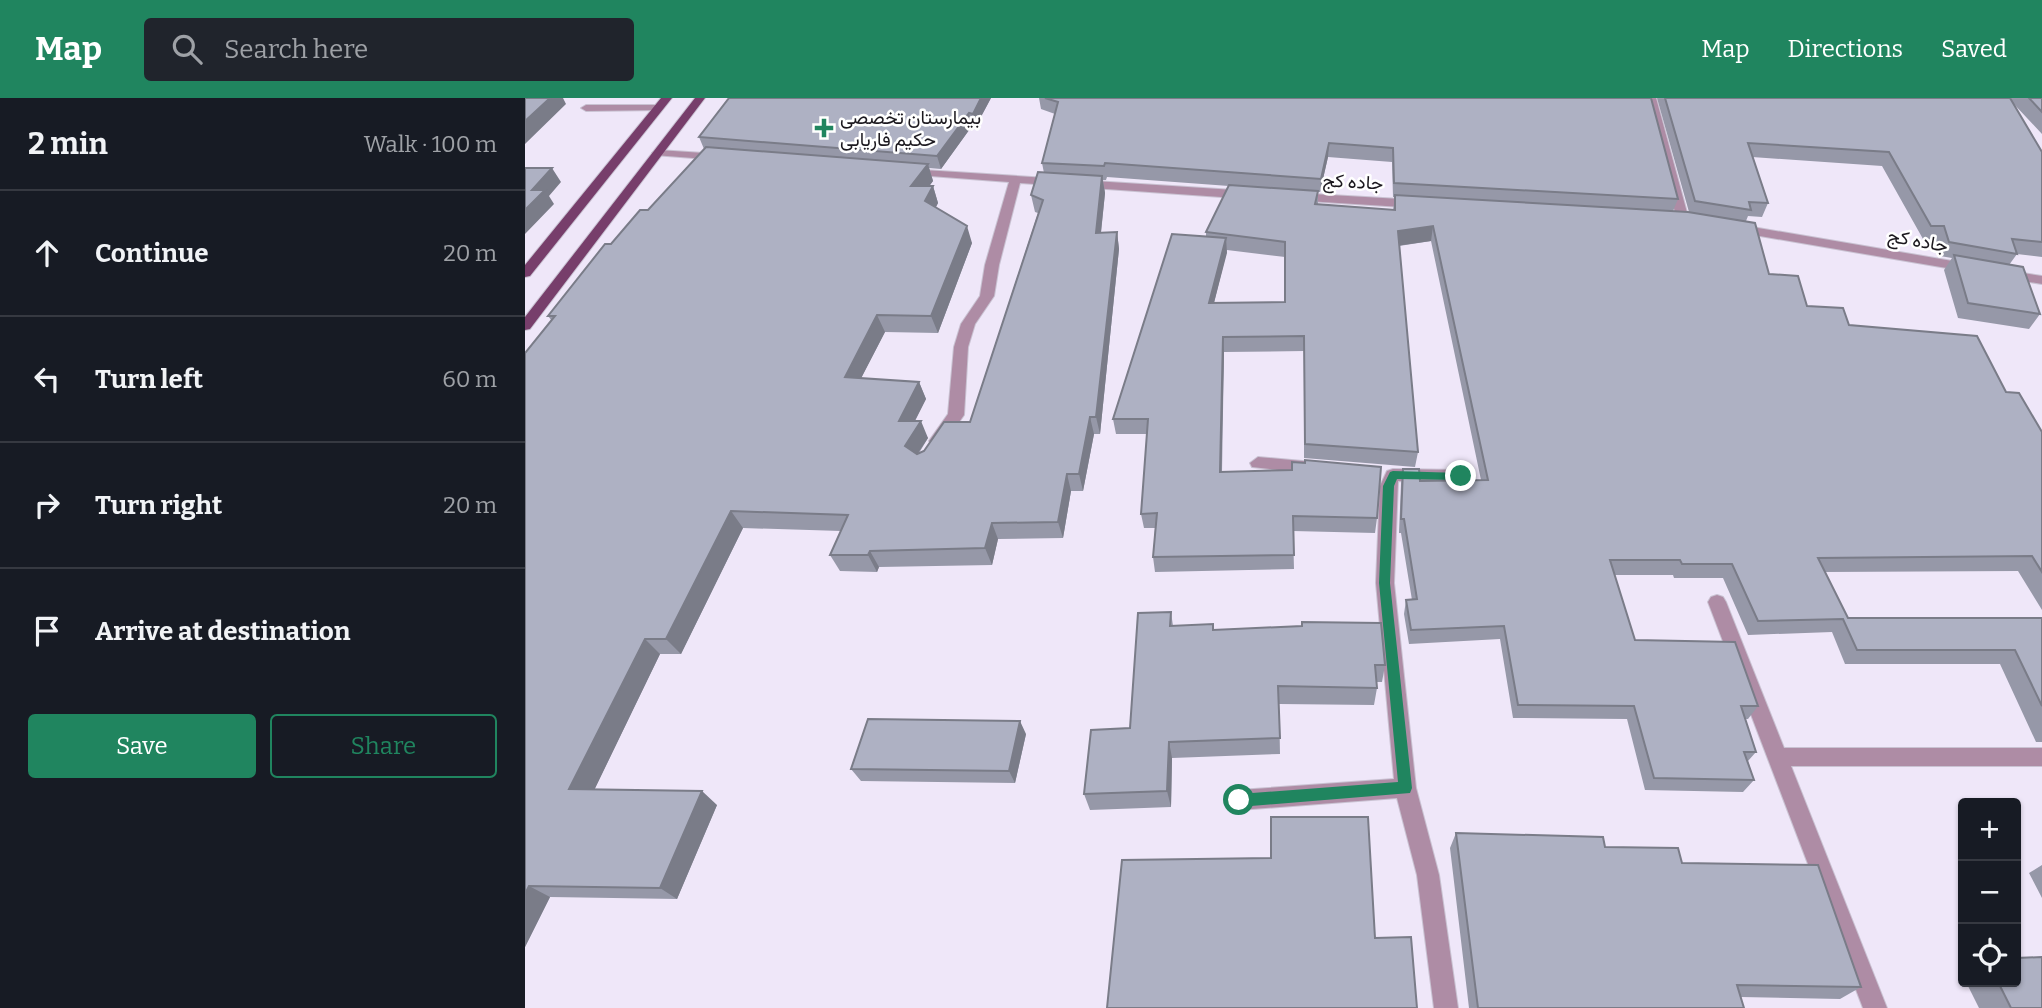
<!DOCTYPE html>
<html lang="en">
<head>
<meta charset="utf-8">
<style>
  :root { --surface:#171b24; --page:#20242c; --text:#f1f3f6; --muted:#9ea1a6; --line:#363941; --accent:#20855f }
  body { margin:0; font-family:Bitter,Vazirmatn,serif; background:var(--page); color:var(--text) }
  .controls { position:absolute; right:21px; bottom:21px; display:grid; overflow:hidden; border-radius:7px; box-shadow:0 2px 5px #0004 }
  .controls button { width:63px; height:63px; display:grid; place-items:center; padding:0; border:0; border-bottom:2px solid var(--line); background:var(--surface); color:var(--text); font:35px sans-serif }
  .stop { position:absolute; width:21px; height:21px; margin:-16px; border:5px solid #20855f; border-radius:50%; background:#fff }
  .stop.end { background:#20855f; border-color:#fff; box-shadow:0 2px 7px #0008 }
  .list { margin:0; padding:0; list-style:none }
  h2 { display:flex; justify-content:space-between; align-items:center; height:91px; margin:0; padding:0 28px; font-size:30px }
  h2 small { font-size:23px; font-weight:400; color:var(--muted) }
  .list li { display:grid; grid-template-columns:46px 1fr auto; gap:21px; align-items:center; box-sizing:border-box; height:126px; padding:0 28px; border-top:2px solid var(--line) }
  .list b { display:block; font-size:26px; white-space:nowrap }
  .list em { font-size:23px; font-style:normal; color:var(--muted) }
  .actions { display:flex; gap:14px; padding:21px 28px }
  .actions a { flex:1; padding:16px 0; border:2px solid var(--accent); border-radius:7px; text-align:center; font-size:24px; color:var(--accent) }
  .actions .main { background:var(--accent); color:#fff }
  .icon { flex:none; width:38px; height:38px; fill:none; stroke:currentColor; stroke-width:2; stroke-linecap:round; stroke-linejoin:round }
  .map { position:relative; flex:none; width:1517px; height:910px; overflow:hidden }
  header { display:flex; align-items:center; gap:42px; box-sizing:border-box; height:98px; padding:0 35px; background:var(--accent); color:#fff }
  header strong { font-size:33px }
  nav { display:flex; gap:38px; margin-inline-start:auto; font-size:24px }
  .search { width:490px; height:63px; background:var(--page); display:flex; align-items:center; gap:18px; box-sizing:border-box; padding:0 24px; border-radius:7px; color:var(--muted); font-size:26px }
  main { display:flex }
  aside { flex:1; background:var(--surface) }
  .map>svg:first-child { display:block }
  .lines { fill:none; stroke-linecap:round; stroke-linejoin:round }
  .minor-casing { stroke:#c9c2d2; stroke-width:2 }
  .major-casing { stroke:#c9c2d2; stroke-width:2 }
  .minor { fill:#ae8ca5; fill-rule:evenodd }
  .major { fill:#773e6b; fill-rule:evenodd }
  .wall { fill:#9698a8; fill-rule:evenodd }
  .shaded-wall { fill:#7a7c88 }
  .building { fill:#aeb1c3; stroke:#7a7c88; stroke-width:2 }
  .route { fill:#20855f }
  .poi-dot { fill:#20855f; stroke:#fff; stroke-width:2.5 }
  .labels { text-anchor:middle; stroke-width:5; stroke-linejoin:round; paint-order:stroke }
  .far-poi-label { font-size:19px; fill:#1b181e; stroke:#fff; text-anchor:start }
  .far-street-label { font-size:19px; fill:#1b181e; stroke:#fff }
</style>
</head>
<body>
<header>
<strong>Map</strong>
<div class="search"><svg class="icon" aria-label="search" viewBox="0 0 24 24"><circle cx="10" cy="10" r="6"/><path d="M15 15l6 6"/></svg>Search here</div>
<nav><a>Map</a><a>Directions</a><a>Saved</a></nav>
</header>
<main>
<aside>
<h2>2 min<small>Walk · 100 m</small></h2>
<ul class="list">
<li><svg class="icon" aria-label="ahead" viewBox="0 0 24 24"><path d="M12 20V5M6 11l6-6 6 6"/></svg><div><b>Continue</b></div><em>20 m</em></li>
<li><svg class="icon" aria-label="left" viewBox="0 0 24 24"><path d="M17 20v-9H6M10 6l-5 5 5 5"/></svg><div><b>Turn left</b></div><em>60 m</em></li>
<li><svg class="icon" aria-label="right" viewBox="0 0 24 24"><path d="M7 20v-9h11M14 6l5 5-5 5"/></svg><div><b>Turn right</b></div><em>20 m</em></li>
<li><svg class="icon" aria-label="arrive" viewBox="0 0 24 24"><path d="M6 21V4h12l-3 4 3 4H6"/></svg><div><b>Arrive at destination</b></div></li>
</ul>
<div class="actions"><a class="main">Save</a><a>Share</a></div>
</aside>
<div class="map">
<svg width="1517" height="910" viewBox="0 0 1517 910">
  <rect width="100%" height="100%" fill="#efe7f9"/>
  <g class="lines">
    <g class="minor-casing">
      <path id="minor" d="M1121,0H1131L1164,122L1162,125L1158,126L1152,122Z
        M133,7L138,10L137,12L61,13L56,10L61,7Z
        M133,52L194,56L200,59L194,62L129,57L127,55Z
        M383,71L725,93L731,97L725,101L495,85L474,167L469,198L450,226L443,249L439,317L418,347L412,349L404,343L423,316L429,249L436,226L455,198L460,167L484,84L379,76L377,74Z
        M770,95L893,102L899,106L893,110L766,102V96Z
        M1210,126L1445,166L1452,170L1445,174L1206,133L1204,130Z
        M1479,172L1517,178V186L1474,179V173Z
        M733,359L788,364L796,370L788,376L727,369L725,365Z
        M868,371L936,372L944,378L936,384L873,383L869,485L891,690L914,777L933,910H909L892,777L872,700L714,712L706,709L703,702L706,695L714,692L869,681L851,485L855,388L862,373Z
        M1192,497L1198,499L1201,504L1259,650H1517V668H1266L1362,910H1338L1183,504L1186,499Z"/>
    </g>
    <g class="major-casing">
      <path id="major" d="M136,0H147L5,178L0,179V167Z
        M170,0H180L5,231L0,232V219Z"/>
    </g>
    <use href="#minor" class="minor"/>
    <use href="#major" class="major"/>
  </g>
  <path class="wall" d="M204,0H466L451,28H447L416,71L404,70L408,83L404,88H408L413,105L411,109L447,145L413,235L360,234L336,280L394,284L401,301L390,323L403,340L394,355L445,324L513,115L510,114L506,97L519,75L517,65L530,16L516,11L514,0H1126L1153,101L1148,113L1164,114L1132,0H1517V36L1487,4L1517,54V159L1492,156L1484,167L1515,216L1504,231L1433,220L1419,172L1427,160L1415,158L1411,142L1398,141L1357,68L1227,59L1243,105L1237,119L1223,118L1221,123L1244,176L1282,208L1324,227L1481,294L1517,334V512L1493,473L1300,474L1323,520H1517V644H1511L1475,566H1320L1307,534L1223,537L1198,480H1149L1148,477H1089L1110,542L1233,608L1223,621H1220L1231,654L1223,663L1229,682L1218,694L1120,692L1102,621L988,620L975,541L884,546L879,516L881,502H887L876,435H874L876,386L878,371L895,383L956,382L906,143L874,148L893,354L890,369L779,360V253L699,254L697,374L852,420L850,435L768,433L769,471L630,474L628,459L630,430H619L616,416L622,336H591L588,321L681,139V134L704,88L582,79L581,82H578L580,95L576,135L592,134L594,151L575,336H569L558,393H546L538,440L473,441L467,467L354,469L352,474L315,473L305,457L316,433L218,430L156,556H135L69,692L192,707L152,801L25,799L0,849V255L27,223L23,218L86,146L123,112L179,51L174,39ZM803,59L867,64L868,99H870L868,112L793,106V94H795ZM702,152L760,159V204L689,205Z
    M646,514L648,528L688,532L860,567L857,584H852V590L849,607L754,606L755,656L647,660L646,709L565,712L559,696L605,630Z
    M501,636L490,685L336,683L326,671Z
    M931,735L1080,749L1157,765L1336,889L1315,901L1216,899L1219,910H944L925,750Z
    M1517,767V800L1504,775Z
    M1441,884H1491L1517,910H1454Z"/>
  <path class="shaded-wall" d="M25,0H38L41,6L0,46V23Z
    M456,0H466L451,28L448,16Z
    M444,15L447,28L416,71L412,58Z
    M804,45L803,59L795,94L796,81Z
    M403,66L408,83L392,105L386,88Z
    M27,70L36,84L24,98L29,106L0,136V112L7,92Z
    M577,78L580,95L574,152L571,135Z
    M408,88L413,105L405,120L400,103Z
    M442,128L447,145L413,235L406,218Z
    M908,128L906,143L871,148L873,133Z
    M592,134L594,151L575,336L571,319Z
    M701,140L702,155L685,220L684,205Z
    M352,217L360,234L328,296L320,279Z
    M698,239L699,254L696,389L695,374Z
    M394,284L401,301L381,340L374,323Z
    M565,319L569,336L558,393L554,376Z
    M396,323L403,340L387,364L380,348Z
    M542,376L546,393L538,440L533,424Z
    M206,413L218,430L156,556L141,541Z
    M467,425L473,441L467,467L460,450Z
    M345,453L354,469L352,474L343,457Z
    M120,541L135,556L63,705L44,691Z
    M495,623L501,636L490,685L484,673Z
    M644,644L647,660L646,709L642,693Z
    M177,693L192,707L152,801L135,790Z
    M4,788L25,799L0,849V796Z"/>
  <path class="building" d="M0,0H25L0,23Z
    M204,0H456L448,16L444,15L412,58L174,39Z
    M520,0H1126L1153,101L869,85L868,50L804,45L796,81L580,65L579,68L517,65L533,4Z
    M1140,0H1485L1517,54V144L1487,141L1492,156L1424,144L1419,128H1406L1364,54L1223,45L1243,105L1224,104L1226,112L1170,103Z
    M1504,0H1517V14Z
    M181,49L403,66L386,88H408L400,103L442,128L406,218L352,217L320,279L394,284L374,323H396L380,348L392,356L399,353L419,324H445L518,102L506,97L513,74L577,78L571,135L592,134L571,319H565L554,376H542L533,424L467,425L460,450L345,453L343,457H305L323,417L206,413L141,541H120L44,691L177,693L135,790L4,788L0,796V255L30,218H23L80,146H86L115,112H123Z
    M0,70H27L7,92H20L0,112Z
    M704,87L793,93L790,106L870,112V97L1163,114L1230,125L1244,176L1273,178L1282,208L1318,210L1324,227L1452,238L1481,294L1494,295L1517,334V474L1507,458L1293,460L1323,520H1517V608L1490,552H1332L1318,521L1233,523L1207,466H1157L1155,462H1085L1110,542L1210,544L1233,608H1216L1231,654H1219L1229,682L1129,680L1109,608L993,607L979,528L886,532L881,502L892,501L879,421H876L878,371H894L895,383L963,382L908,128L873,133L893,354L780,346L779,238L698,239L695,374L767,372V364L780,365V362L856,369L852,420L768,418L769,457L628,459L632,415L616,416L623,321H588L647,136L701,140L684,205L760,204V144L681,134Z
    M1429,157L1498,169L1515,216L1443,205Z
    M646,514L645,528L688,526V532L777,528V524L856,525L860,567H850L852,590L753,588L755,640L644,644L642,693L559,696L566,632L605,630L613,515Z
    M343,621L495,623L484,673L326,671Z
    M746,719H843L850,840L886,839L892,910H582L597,762L746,760Z
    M931,735L1078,739L1080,749L1153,750L1157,765L1293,767L1336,889L1212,887L1219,910H953Z
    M1517,859V910H1486L1473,884H1491V860Z"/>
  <path class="route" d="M868,373L936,375L941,378L936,382L872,381L869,388L865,485L887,690L885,695L714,709L709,707L707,702L714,696L873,684L854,485L858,388L865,374Z"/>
  <path class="poi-dot" d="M295.5 19.5h7v7h7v7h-7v7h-7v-7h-7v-7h7z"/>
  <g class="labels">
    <g class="far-poi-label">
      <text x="315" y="26">بیمارستان تخصصی<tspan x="315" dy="22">حکیم فاریابی</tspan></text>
    </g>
    <g class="far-street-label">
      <text transform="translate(828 83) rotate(3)" y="7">جاده کج</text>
      <text transform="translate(1393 142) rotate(10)" y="7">جاده کج</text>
    </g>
  </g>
</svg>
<div class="controls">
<button>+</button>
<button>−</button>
<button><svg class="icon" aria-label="locate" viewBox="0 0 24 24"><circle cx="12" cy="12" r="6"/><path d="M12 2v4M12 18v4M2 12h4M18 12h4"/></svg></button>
</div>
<div class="stop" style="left:714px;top:702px"></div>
<div class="stop end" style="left:936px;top:378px"></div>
</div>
</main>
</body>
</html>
